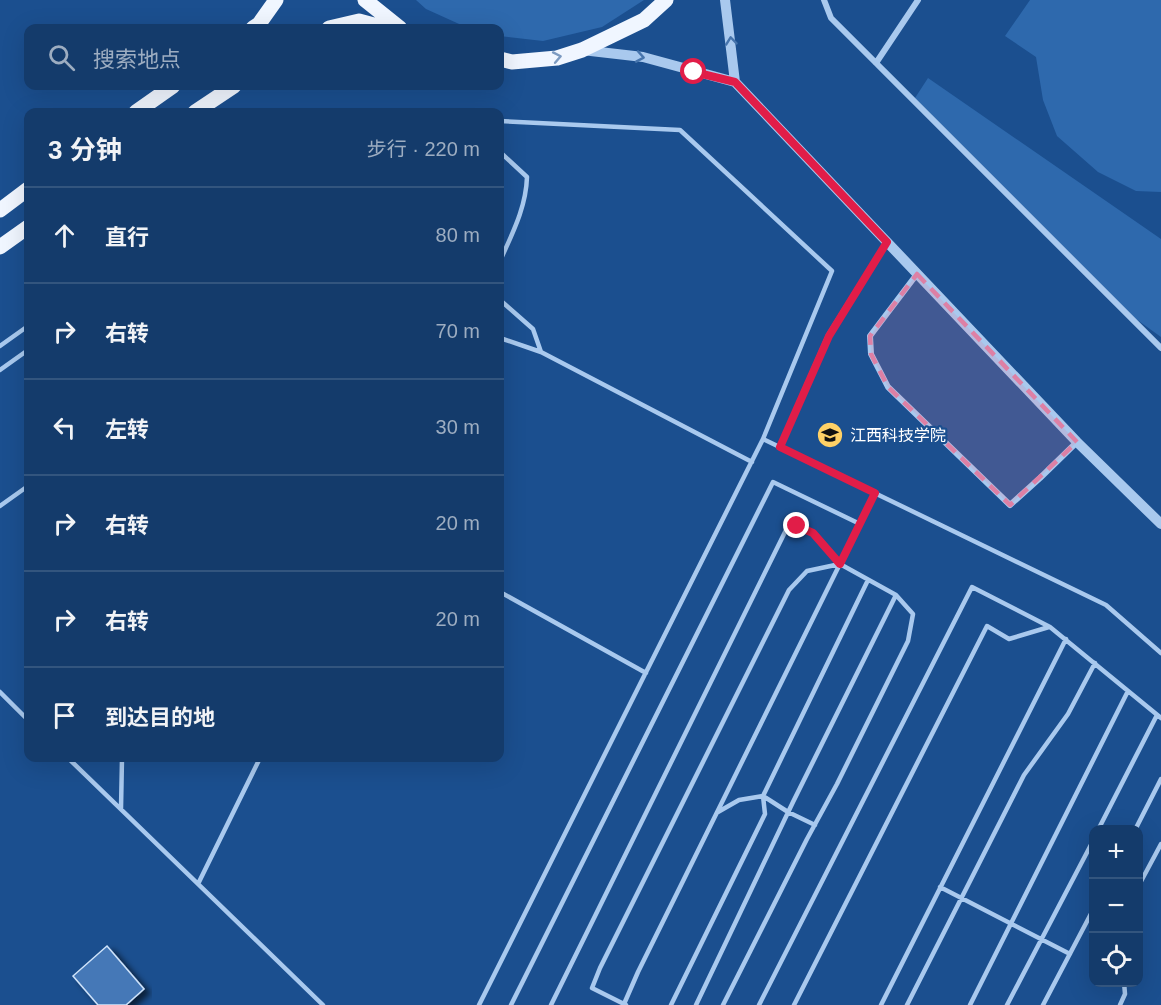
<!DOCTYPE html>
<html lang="zh">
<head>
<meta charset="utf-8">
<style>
  :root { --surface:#143b6b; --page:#1d4271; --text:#f1f3f6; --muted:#9dadc1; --line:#33557e }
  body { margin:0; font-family:Helvetica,"Noto Sans SC",sans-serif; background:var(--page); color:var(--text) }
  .controls { position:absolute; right:18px; bottom:18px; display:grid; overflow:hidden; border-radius:12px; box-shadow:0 6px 24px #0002 }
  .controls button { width:54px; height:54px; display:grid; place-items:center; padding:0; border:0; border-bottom:2px solid var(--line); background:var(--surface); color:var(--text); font:30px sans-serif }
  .stop { position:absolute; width:18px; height:18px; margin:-14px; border:4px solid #e11d48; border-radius:50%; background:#fff }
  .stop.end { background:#e11d48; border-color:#fff; box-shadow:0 2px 6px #0008 }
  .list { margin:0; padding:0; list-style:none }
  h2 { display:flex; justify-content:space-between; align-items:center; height:78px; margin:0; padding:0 24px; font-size:26px }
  h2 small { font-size:20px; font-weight:400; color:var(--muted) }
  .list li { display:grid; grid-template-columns:39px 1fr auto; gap:18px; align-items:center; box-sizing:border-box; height:96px; padding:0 24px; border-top:2px solid var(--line) }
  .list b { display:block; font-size:22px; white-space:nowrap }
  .list em { font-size:20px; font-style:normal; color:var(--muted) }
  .icon { flex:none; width:33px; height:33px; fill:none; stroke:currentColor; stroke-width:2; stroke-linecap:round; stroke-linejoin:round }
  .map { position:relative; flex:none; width:1161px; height:1005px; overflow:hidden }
  .search { position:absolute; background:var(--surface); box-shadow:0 6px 24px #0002; left:24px; top:24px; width:480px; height:66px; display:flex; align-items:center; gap:15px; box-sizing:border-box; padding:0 21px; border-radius:12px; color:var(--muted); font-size:22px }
  .panel { position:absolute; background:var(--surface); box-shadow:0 6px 24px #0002; left:24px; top:108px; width:480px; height:654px; border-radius:12px }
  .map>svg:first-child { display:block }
  .green { fill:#2e69ad }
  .building { fill:#4478b7; stroke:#cfe3fa; stroke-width:1.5; filter:url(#shadow) }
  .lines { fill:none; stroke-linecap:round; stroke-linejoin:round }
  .service { stroke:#a9c9ee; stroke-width:4.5 }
  .minor { stroke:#a9c9ee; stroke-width:6 }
  .tertiary { stroke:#a9c9ee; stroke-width:10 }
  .primary { stroke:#f0f6ff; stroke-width:15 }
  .oneway { stroke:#4674ac }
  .oneway2 { stroke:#7b9ac1 }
  .route { stroke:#e11d48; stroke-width:8 }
  .marked { fill:#dd80a5; fill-opacity:0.2; stroke:#dd80a5; stroke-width:4.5; stroke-dasharray:12 8; stroke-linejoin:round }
  .labels { text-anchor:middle; stroke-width:4.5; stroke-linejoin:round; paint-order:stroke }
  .poi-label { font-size:16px; fill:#fff; stroke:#1b4f8f; text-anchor:start }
</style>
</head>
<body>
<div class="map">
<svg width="1161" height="1005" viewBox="0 0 1161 1005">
  <defs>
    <filter id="shadow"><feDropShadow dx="6" dy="4" stdDeviation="3" flood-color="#0009"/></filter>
  </defs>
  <rect width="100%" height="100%" fill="#1b4f8f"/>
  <path class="green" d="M416,0H644L602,27L543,41L500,36V28H468L426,9Z
    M1030,0H1161V192L1136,191L1098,172L1057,136L1043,100L1036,57L1005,36Z
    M928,78L1161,239V337L1136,319L915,98Z"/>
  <path class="building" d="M107,946L144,989L126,1005H98L73,976Z"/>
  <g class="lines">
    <path class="service" d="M334,112H352
      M500,121L680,130L832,271L763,439
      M500,152L527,177C526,208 512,234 500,261
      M500,300L533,329L541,352L752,462
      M500,338L541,352
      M0,346L28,326
      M0,370L28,350
      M0,506L28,486
      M500,592L646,673
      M0,692L28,720
      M68,758L323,1005
      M121,809L122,758
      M718,812L739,800L763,796L868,580
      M1098,830L1157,715
      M1135,830L1161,779
      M198,884L260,758
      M940,887L1070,954
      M1138,887L1161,844
      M624,1004L638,972L875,493
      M479,1005L763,439L1106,605L1161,653
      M511,1005L773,482L860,524
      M551,1005L788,526H797L813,533L840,564L896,595L913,614L908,641L837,784L807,839L723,1005
      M626,1005L592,988L600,968L789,590L807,571L840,564
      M671,1005L765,814L763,796L788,812L815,825
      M696,1005L793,802L896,595
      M759,1005L972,587L1050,627L1161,718
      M794,1005L987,626L1009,639L1049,627
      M881,1005L1066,639
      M907,1005L1024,775L1068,714L1095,663
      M970,1005L1128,691
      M1007,1005L1094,839
      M1043,1005L1094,908
      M1120,1005L1125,994L1124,982"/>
    <path class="minor" d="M824,0L831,18L1161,348
      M876,63L918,0
      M917,274L870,336L871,354L888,387L1010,505L1040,478L1077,442
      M780,447L829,335L887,242"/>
    <path class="tertiary" d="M725,0L735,82
      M582,50L643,57L735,82L1077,442L1161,524"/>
    <path class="primary" d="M365,0L400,28
      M253,28L259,24L276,0
      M329,28L359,21L385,28
      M500,59L512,62L557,58L582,50L644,20L666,0
      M136,112L173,86
      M195,112L234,86
      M0,210L28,189
      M0,247L28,227"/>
  </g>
  <defs><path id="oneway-chevron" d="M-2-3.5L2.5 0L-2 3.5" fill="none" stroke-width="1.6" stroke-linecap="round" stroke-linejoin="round" transform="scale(1.5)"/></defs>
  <g class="oneway">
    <use href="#oneway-chevron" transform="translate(731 41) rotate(-96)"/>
    <use href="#oneway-chevron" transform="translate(640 57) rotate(10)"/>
  </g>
  <use class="oneway2" href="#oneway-chevron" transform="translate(557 57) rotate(-11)"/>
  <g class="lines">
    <path class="route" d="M694,72L735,82L887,242L829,336L780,447L875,493L840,564L813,533L797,526"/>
  </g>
  <path class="marked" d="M917,274L1077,442L1010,505L888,387L871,354L870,336Z"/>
  <defs>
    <g id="university-disc" transform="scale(1.35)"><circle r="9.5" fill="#ffd166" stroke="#1b4f8f"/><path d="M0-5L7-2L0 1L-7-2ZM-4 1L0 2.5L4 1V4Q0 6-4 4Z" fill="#111"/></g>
  </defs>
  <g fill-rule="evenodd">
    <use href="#university-disc" x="830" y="435"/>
  </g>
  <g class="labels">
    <g class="poi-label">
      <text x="850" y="441">江西科技学院</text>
    </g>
  </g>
</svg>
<div class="controls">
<button>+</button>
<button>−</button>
<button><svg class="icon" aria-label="locate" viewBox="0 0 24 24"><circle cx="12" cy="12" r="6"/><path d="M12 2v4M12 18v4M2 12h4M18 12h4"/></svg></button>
</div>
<div class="stop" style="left:694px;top:72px"></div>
<div class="stop end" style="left:797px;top:526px"></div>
<div class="search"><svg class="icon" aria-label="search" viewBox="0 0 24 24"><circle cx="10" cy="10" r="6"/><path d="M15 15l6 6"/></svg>搜索地点</div>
<section class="panel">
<h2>3 分钟<small>步行 · 220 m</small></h2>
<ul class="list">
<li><svg class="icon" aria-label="ahead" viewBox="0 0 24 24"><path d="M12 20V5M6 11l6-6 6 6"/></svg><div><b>直行</b></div><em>80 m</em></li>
<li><svg class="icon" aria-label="right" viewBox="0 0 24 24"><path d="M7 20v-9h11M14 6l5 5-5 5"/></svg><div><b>右转</b></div><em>70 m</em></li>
<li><svg class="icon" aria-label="left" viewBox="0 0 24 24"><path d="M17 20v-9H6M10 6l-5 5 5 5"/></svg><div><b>左转</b></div><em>30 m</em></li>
<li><svg class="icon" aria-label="right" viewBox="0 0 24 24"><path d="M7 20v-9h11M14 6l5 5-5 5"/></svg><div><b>右转</b></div><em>20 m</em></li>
<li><svg class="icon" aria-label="right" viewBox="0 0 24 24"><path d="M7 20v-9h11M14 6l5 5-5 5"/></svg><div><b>右转</b></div><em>20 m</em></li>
<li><svg class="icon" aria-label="arrive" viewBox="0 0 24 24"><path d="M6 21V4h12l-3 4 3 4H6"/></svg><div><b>到达目的地</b></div></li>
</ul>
</section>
</div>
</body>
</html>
